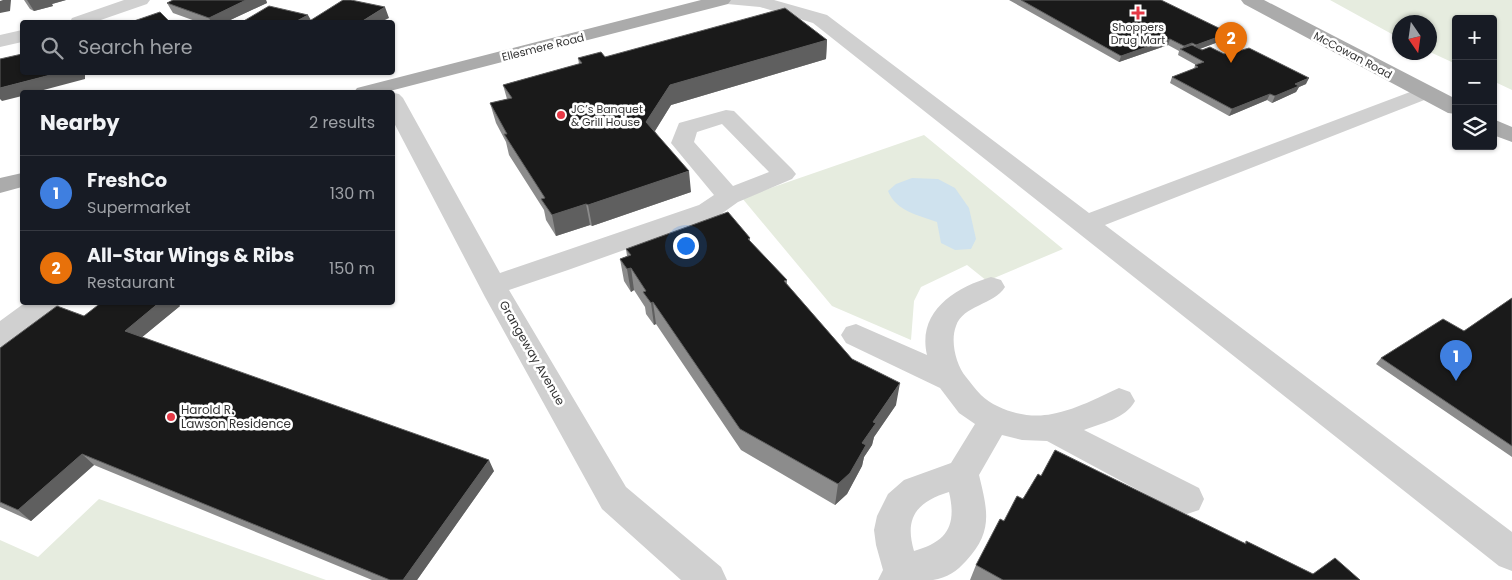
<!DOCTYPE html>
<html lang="en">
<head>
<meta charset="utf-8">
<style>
  :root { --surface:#171b24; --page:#20242c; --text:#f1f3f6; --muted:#9ea1a6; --line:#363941; --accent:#8c9099 }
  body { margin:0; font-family:Poppins,sans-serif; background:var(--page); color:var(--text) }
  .controls { position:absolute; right:15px; top:15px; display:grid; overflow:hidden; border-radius:5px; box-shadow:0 1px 4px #0004 }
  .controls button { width:45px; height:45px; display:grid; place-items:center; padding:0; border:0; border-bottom:1px solid var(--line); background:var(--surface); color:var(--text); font:25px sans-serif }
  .compass { position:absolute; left:1392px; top:15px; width:45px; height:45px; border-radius:50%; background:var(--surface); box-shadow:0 1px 4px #0004; rotate:167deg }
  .you { position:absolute; left:685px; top:245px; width:18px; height:18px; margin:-12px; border:4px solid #fff; border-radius:50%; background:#1a73e8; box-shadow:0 0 0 8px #1a73e833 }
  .badge { display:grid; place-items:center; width:32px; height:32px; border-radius:50%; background:var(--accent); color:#fff; font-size:16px; font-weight:700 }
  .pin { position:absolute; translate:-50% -41px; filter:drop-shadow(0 1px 2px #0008) }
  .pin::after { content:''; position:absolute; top:26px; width:18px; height:15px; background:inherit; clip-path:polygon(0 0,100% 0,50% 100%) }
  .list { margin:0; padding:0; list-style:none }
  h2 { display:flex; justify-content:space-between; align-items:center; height:65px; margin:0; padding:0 20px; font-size:21px }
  h2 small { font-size:16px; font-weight:400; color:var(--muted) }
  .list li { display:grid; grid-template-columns:32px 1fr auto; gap:15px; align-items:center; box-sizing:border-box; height:75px; padding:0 20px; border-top:1px solid var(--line) }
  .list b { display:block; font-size:19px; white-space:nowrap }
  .list p { margin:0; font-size:16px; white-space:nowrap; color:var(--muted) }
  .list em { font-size:16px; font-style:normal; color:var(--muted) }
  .icon { flex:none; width:28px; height:28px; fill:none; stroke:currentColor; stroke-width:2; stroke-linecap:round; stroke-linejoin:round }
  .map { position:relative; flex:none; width:1512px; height:580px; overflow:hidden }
  .search { position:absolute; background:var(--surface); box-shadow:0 1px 4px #0004; left:20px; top:20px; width:375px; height:55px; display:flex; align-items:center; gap:12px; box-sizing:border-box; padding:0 18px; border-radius:5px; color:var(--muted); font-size:19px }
  .panel { position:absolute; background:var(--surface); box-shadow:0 1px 4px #0004; left:20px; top:90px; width:375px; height:215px; border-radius:5px }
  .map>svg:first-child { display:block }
  .green { fill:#e6ecdf }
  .water { fill:#cfe2ee }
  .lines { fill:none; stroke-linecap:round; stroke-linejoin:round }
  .minor { fill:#d0d0d0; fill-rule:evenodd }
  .major { fill:#ababab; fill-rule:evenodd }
  .wall { fill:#8c8c8c }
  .shaded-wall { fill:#5f5f5f }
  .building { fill:#1a1a1a; stroke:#5f5f5f }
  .poi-dot { fill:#e63946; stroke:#fff; stroke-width:2 }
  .labels { text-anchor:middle; stroke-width:5; stroke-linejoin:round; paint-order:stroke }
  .far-poi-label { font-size:11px; fill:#333; stroke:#fff }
  .far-street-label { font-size:11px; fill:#333; stroke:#fff }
  .street-label { font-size:12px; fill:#333; stroke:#fff }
  .poi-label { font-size:12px; fill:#333; stroke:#fff; text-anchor:start }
</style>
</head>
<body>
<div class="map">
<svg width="1512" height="580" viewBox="0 0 1512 580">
  <rect width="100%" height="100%" fill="#fff"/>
  <path class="green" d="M1330,0H1512V90L1493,81V19H1456V64L1430,52V22H1400L1399,38Z
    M924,135L1063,249L987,281L967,265L921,287L914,301L911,340L832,306L742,198Z
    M99,499L326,580H0V540L38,557Z"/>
  <path class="water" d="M912,178L938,179L955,188L969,208L976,239L971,249L955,250L941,243L937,222C918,215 896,211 888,191L896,184Z"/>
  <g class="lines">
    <path class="minor" d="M124,0H150L147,4L95,22H70L72,18Z
      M724,0H774L827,15L1089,213L1418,89L1425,87L1432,89L1435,93L1432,97L1105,225L1512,532V571L1499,566L813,23L760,7L727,4Z
      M22,30V42L0,47V35Z
      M389,92L399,94L403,98L500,273L699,205L714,195L671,143L679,123L726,110L734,111L792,169L796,174L792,179L738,202L717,217L568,270L509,290L626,487L721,567L727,580H681L602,509L485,297L392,119V92ZM722,124L769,172L733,186L694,142L697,132Z
      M991,277L1001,280L1005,287C994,305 963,305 956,326C950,341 956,365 966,377C971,383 975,389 981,395C998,411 1028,419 1052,414C1064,412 1080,406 1091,401C1101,397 1109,392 1119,388L1130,392L1135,401C1125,419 1102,423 1084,430L1199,488L1204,499L1199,510L1187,514L1175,510L1047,441L1022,440L1002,435L979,475C988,512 993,532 966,561C957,571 947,578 933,580C915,580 896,580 878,580L883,570L876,545L874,530L877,516L888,494L904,480L951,463L975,424L959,413L940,388L846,343L841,335L846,327L856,324L927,355C917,312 954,288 991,277ZM949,492C957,526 947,542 914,551C904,517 917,502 949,492Z
      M26,302H61L57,309L10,344L0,347V321Z"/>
    <path class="major" d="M701,0H731L728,4L386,92H354L357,88Z
      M1241,0H1264L1456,99V114L1448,113L1244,4Z
      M1493,119L1512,127V142L1493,135Z
      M22,173V187L0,193V178Z"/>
  </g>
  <path class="wall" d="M24,0H66L52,4L53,6L34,11L30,9Z
    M173,0H266L267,3L226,22H198L173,13L167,3Z
    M1009,0H1161L1226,39L1200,49L1224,54L1306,84L1299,87L1296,92L1272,103L1267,100L1229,116L1170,83L1172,77L1194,69L1195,65H1196L1178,55L1179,51L1168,45L1119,62Z
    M827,40L826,59L671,105L655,131L691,192L592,226L590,225L556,236L546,220L544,210L509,155L506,142L496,123L490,103L507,99L503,85L579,64L578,58L605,57Z
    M750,238V242L787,280V284L852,359L896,405L874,437L872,445L864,457L862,466L847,494L835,505L741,450L656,324L654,325L646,314L645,307L634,290L631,292L624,281L620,259L627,256L626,249Z
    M1512,298V457L1376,364L1381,358L1464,331Z
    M180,306L142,337L494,471L417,580H372L94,465L31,521L0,507V348L84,316Z
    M1041,476L1245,543L1246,541L1313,574L1360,580H970L976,565L1004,521Z"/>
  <path class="shaded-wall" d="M3,0H11L10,11L0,13V1Z
    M27,0H50L53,6L34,11Z
    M50,0H66L52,4Z
    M246,0H266L267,3L226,22H211L209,18Z
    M385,7L389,18L381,22H361Z
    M308,15L312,22H295Z
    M1229,33L1226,39L1194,51L1196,45Z
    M1170,39L1168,45L1119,62L1121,56Z
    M827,40L826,59L671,105L648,142L646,122L670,85Z
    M1192,43L1189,49L1182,50L1184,46Z
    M62,72H85V79L36,92H22V96L2,101L0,99V88Z
    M1309,78L1306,84L1299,87L1296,92L1272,103L1275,96L1295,84Z
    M1270,94L1267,100L1229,116L1232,109Z
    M689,171L691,192L592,226L588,205Z
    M586,204L590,225L556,236L552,215Z
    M631,268L634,290L631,292L627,269Z
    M160,302H178L180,306L135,343L125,331Z
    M653,302L656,324L654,325L651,303Z
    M900,383L896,405L874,437L872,445L864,457L862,466L847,494L835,505L838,484L862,443L873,422Z
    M82,454L94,465L31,521L18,510Z
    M489,460L494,471L417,580H403Z"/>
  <path class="building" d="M173,0H246L209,18L167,3Z
    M343,0H351L385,7L361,22H308Z
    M1021,0H1161L1229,33L1196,45L1192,43L1184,46L1170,39L1121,56Z
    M269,6L308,15L295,22H242Z
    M785,8L827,40L670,85L646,122L689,171L588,205L586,204L552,215L541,199L545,198L504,134H507L490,103L512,98L503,85L582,63L578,58L601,52L605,57Z
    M160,12L170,22H131Z
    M1192,45L1202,50L1210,47L1224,54L1239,49L1242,50L1249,48L1309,78L1295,84L1299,86L1275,96L1270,94L1232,109L1172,77L1198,67L1195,65L1204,62L1180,49Z
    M22,54V72H62L0,88V59Z
    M728,212L750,238L748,239L787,280L784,281L852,359L900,383L873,422L876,423L862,443L866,445L850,473L838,484L740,429L653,302L651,303L643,292L646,291L631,268L627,269L620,259L631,255L626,249Z
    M1512,298V446L1381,358L1443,319L1464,331Z
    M102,302H160L125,331L489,460L403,580H390L82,454L18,510L0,502V348L57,306L84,316Z
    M1055,450L1246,544V541L1313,574L1335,558L1360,580H1003L976,565L1000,519L1004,521L1017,496L1023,499L1038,474L1041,476Z"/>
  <g class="poi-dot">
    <path d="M1135.5 5.5h5v5h5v5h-5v5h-5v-5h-5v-5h5z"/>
    <circle cx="561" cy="115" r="5"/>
    <circle cx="171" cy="417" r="5"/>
  </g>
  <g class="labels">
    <g class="far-poi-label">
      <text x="1138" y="31">Shoppers<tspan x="1138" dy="13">Drug Mart</tspan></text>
      <text x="571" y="113" text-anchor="start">JC’s Banquet<tspan x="571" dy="13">&amp; Grill House</tspan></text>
    </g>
    <g class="far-street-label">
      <text transform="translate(543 47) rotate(-14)" y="4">Ellesmere Road</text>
      <text transform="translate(1353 55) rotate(28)" y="4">McCowan Road</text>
    </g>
    <g class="street-label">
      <text transform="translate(532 353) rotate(60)" y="4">Grangeway Avenue</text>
    </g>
    <g class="poi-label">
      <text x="181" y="414">Harold R.<tspan x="181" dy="14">Lawson Residence</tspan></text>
    </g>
  </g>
</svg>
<div class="controls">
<button>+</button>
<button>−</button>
<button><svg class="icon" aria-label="layers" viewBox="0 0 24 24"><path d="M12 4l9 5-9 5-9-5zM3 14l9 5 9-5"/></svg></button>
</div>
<svg class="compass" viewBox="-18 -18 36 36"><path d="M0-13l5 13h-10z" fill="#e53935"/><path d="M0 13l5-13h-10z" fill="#9ea1a6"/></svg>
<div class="you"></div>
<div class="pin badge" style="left:1456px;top:381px;background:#3f7fe0">1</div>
<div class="pin badge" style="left:1231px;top:63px;background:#e8710a">2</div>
<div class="search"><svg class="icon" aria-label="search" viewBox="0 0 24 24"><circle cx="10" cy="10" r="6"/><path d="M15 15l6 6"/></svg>Search here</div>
<section class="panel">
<h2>Nearby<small>2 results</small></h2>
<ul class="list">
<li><span class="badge" style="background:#3f7fe0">1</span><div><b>FreshCo</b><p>Supermarket</p></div><em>130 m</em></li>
<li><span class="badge" style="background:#e8710a">2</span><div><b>All-Star Wings &amp; Ribs</b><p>Restaurant</p></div><em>150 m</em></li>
</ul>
</section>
</div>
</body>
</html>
